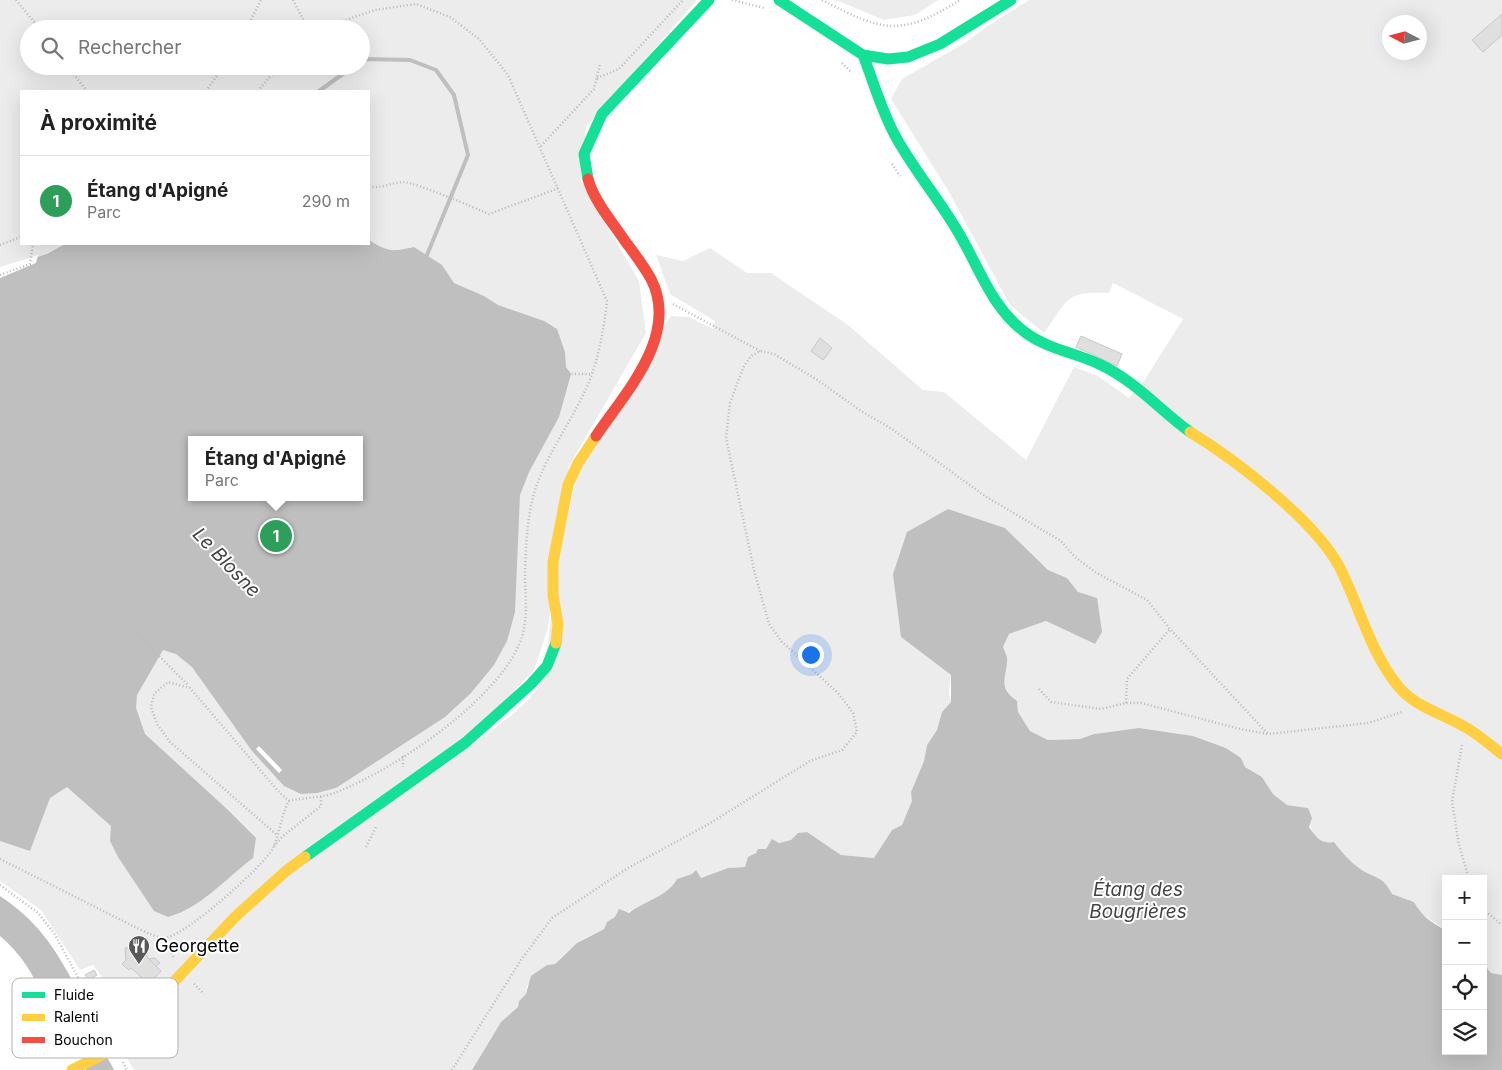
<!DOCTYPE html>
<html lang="fr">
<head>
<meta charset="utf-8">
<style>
  :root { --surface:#fff; --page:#f6f6f6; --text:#222; --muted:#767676; --line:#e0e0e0; --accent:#595959 }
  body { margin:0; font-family:Inter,sans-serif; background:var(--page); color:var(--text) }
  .controls { position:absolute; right:15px; bottom:15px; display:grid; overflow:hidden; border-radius:0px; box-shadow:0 5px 20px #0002 }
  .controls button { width:45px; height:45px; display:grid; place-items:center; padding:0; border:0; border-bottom:1px solid var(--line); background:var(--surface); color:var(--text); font:25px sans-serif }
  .compass { position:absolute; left:1382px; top:15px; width:45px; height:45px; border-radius:50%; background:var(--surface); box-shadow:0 5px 20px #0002; rotate:276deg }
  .you { position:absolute; left:810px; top:654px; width:18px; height:18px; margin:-12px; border:4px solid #fff; border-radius:50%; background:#1a73e8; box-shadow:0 0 0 8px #1a73e833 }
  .badge { display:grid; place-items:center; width:32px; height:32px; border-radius:50%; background:var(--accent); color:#fff; font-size:16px; font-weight:700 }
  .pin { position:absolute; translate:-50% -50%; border:2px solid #fff; box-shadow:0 1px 5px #0006 }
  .popup { position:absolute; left:188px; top:436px; width:175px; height:65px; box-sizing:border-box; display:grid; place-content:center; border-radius:0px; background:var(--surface); filter:drop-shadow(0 1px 4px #0005); font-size:16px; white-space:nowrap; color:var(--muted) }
  .popup b { font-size:19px; color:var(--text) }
  .popup::after { content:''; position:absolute; left:50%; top:100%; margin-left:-10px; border:10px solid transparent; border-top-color:var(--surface) }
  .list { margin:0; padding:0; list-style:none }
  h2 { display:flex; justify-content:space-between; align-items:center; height:65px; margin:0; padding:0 20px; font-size:21px }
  h2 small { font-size:16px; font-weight:400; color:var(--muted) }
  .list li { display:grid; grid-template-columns:32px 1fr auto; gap:15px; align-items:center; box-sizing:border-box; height:90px; padding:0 20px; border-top:1px solid var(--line) }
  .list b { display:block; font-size:19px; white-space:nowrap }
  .list p { margin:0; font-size:16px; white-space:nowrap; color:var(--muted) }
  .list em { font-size:16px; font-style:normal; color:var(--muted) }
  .icon { flex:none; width:28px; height:28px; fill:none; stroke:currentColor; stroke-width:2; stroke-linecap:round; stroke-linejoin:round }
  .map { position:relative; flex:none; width:1502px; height:1070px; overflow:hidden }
  .search { position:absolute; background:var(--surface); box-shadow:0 5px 20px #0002; left:20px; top:20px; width:350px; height:55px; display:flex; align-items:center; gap:12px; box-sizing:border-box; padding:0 18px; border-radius:28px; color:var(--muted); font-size:19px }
  .panel { position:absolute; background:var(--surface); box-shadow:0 5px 20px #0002; left:20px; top:90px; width:350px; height:155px; border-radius:0px }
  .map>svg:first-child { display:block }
  .green { fill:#ececec; fill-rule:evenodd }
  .water { fill:#bfbfbf; fill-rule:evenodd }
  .pier { fill:#fff }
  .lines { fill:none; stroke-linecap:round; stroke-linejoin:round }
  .stream { stroke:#bfbfbf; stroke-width:4 }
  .building { fill:#dfdfdf; stroke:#c7c7c7 }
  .path { stroke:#b9b9b9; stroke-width:2.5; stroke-dasharray:1 2.5; stroke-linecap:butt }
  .fast { stroke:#16e098; stroke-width:11 }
  .slow { stroke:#ffcf43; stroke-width:11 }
  .jam { stroke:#f24e42; stroke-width:11 }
  .labels { text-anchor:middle; stroke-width:4; stroke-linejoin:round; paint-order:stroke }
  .poi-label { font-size:18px; fill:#000; stroke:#fff; text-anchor:start }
  .water-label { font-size:19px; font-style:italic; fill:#444; stroke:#fff }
  .key { fill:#fff; stroke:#b2b2b2; stroke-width:1 }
  .key-label { font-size:14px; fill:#000 }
</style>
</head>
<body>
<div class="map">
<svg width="1502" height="1070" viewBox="0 0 1502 1070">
  <rect width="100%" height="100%" fill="#fff"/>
  <path class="green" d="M0,0H697L586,127L581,181L639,281L646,333L569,466L548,628L534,670L440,769L512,715L530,698L544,679L556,567L579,468L661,331L671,316L689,317L713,329L715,321L670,294L656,255L683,261L710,248L747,273H771L848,325L923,390L944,392L1026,460L1074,367L1098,376L1129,398L1144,381L1183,319L1113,283L1109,293C1064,291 1069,299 1044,333L1010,305L949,192L891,99L902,79L968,41L986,27L1029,0H1502V975L1491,973L1483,963V879H1446V930L1420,913L1414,902L1392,894C1383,875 1373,879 1359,868C1349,861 1342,852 1334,842C1312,846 1309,826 1308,808L1287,805L1273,794L1262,777L1245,767L1241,758L1226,748L1193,736L1139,728L1094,734L1080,739L1048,740L1030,731L1018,712L1017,701C993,682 1012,672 1003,647L1009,634L1046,621L1095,644L1078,592L1067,578L1048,570L1005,528L948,509L907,532L901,637L951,675L949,693L951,702L942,712L937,730L927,745L924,761L911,792L913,801L902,825L892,830L874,858L841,855L807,832L798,833L792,840L779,843L772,840L766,849L756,853L745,867L728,868L701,878L692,874L677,879C665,900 628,910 607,922L604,929C584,937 569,948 555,964L547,965L527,986L526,994L519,1001L518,1007L501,1022L472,1070H134L109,1028L125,1017L114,993L93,965L80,970L41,910L0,881ZM1390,22H1420V52H1390ZM29,29H361V66H29ZM21,91H369V244H21ZM192,440H360V497H192Z
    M836,0H938L915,15L884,20Z"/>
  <path class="water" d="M369,240C388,252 392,252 414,247L442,265L454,283L484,296L498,305L544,321L557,329L565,352L566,367L571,374L559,417L529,472L520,495L515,612L507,641L494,665L471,693L445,717L336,788L317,793L301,794L284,786L252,751L192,667L176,654L163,650L137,695L136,708L145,734L228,810L256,838L253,858C225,879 201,908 168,917L154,911L118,857L110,841L111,826L67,787L50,798L30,851L0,841V269L47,254L65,244H369ZM192,440H360V497H192Z
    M948,509L1005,528L1048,570L1067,578L1078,592L1097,598L1102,632L1095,644L1046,621L1009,634L1003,647C1005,652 1008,657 1007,662C1005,682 999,687 1017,701L1018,712L1030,731L1048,740L1080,739L1094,734L1139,728L1193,736L1226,748L1241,758L1245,767L1262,777L1273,794L1287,805L1308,808L1312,818L1309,827C1317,838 1320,844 1334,842C1342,852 1349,861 1359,868C1374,879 1383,875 1392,894L1414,902C1421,915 1431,923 1444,929L1446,1051H1483V963L1491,973L1502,975V1070H472L501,1022L518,1007L519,1001L526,994L531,976L547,965L555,964L577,943L604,929L607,922L615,917L619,909L629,913C644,901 667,897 677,879L692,874L696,870L701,878L728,868L745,867L748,857L756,853L758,849H766L772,839L779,843L791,840L798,833L807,832L841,855L874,858L892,830L902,825L912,801L911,792L924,761L927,745L937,730L942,712L951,702V675L901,637L893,574L907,532Z
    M0,896C38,922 52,944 74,983L61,990L92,1047C103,1049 110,1061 114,1070H86L84,1053L53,995L43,999C34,974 21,954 0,936Z"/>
  <path class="pier" d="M38,255L36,263L0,278V267Z
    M259,746L282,770L279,773L256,749Z"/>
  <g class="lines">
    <path class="stream" d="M361,61L364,59L410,60L436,70L454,95L468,155L427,255
      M319,91L354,66"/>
  </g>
  <path class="building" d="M1502,14V35L1483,52L1472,40Z
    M1081,336L1122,354L1117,366L1076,347Z
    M820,338L832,348L823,360L811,351Z
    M146,946L147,957L161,971L149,984L131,968L129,970L122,964L126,960L125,948Z
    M155,958L160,963L156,966L149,959Z
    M94,970L97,975L89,980L85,975Z
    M136,980L143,987L135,996L127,989Z
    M142,987L149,994L141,1002L135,996Z
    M101,994L105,1000L111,996L118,1009L111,1012L114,1019L106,1023L93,998Z"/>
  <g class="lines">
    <path class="path" d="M16,0L40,29
      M293,0L308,29
      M732,0L764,8
      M822,0C882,31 900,38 960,0
      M246,29L261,0
      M842,63L852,73
      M67,66L87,91
      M597,78L619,69L683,0
      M206,91L224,66
      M258,91L279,66
      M541,146L594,89L600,64
      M892,164L900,176
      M369,186C380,190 392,182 404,182C417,183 475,208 489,214L559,188
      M0,245L21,237
      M0,275L30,264L33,244
      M673,304L760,351
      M561,374H592
      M137,634L189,686
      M1039,689L1051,702L1101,709L1126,703H1141L1240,729L1268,734L1368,723L1402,712
      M1126,703L1127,679L1170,629
      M1462,745L1452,802L1459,845L1469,879
      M403,756V767
      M276,834L170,742L157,724L151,707L154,694L168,682L190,688L278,791L289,801
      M274,846L283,836L321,806V795
      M366,847L376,827
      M0,859L139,929C149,933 158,939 168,937C189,932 263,867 273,848C280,833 281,815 289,801C305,797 323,798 337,792C394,770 508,694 523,633C528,613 525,593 525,573C526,544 527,514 536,487C549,450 574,418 589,382C599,357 604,328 607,301L508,75L479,39L450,17L416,4L375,10L319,29
      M0,885L38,913L54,933L108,1033
      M1483,909L1502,925
      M162,938L174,958
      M194,984L204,994
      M123,1062L127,1070
      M452,1070L521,960L552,918L628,868L707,825L810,761L842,750L857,732L853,713L838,693L782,642L769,624L754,570L726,438L730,403L743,368L751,356L760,351L774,354L816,379L861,411L892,429L985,496L1061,541L1075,557L1095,572L1147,600L1170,629L1268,734"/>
    <path class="fast" d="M779,0L863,55L888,59L908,57L940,44L1011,0
      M863,55C874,83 882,113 897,139C916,173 942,203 961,237C981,272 993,309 1026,333C1048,349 1076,353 1099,364C1134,380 1160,410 1190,432
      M588,179L584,154L602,114L709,0
      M305,857L465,743L531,684L547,666L556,643"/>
    <path class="slow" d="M1190,432C1236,460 1313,519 1339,566C1359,605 1370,652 1398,686C1416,708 1442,713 1465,727C1478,734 1490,745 1502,754
      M556,643L558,624L553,595V562L568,485L578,463L596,436
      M72,1070L116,1048L168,988L236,916L286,871L305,857"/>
    <path class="jam" d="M588,179C594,201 613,223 625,241C634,253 644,266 651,279C680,335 625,393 596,436"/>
  </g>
  <defs>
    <g id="restaurant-pin" transform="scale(1.125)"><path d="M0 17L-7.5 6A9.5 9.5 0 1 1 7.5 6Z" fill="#595959" stroke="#fff"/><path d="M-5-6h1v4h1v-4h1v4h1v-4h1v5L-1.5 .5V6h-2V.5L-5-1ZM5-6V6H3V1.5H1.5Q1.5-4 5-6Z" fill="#fff"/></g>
  </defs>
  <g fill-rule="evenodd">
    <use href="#restaurant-pin" x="139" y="946"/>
  </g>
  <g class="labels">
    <g class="poi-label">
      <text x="155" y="952">Georgette</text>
    </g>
    <g class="water-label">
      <text transform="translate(227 562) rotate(46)" y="7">Le Blosne</text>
      <text x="1138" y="896">Étang des<tspan x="1138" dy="22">Bougrières</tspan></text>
    </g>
  </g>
  <rect x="12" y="978" width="166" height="80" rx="8" class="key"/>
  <rect x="22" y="992" width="23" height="6" fill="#16e098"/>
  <rect x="22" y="1014" width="23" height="7" fill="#ffcf43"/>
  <rect x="22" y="1037" width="23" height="6" fill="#f24e42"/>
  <g class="key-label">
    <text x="54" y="1000">Fluide</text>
    <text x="54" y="1022">Ralenti</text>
    <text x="54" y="1045">Bouchon</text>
  </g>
</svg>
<div class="controls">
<button>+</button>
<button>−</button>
<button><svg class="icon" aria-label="locate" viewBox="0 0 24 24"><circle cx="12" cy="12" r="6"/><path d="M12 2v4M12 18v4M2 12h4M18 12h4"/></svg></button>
<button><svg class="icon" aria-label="layers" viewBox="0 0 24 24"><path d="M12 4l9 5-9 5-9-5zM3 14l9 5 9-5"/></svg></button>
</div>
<svg class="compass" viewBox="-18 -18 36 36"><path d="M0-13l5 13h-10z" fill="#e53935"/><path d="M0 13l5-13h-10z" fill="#767676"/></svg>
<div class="you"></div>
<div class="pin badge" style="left:276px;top:536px;background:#2e9e5b">1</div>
<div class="popup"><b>Étang d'Apigné</b>Parc</div>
<div class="search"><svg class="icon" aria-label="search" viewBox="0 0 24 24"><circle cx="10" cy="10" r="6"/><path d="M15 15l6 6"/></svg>Rechercher</div>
<section class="panel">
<h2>À proximité<small></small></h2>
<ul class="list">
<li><span class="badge" style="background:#2e9e5b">1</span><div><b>Étang d'Apigné</b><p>Parc</p></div><em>290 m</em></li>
</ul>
</section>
</div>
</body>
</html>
